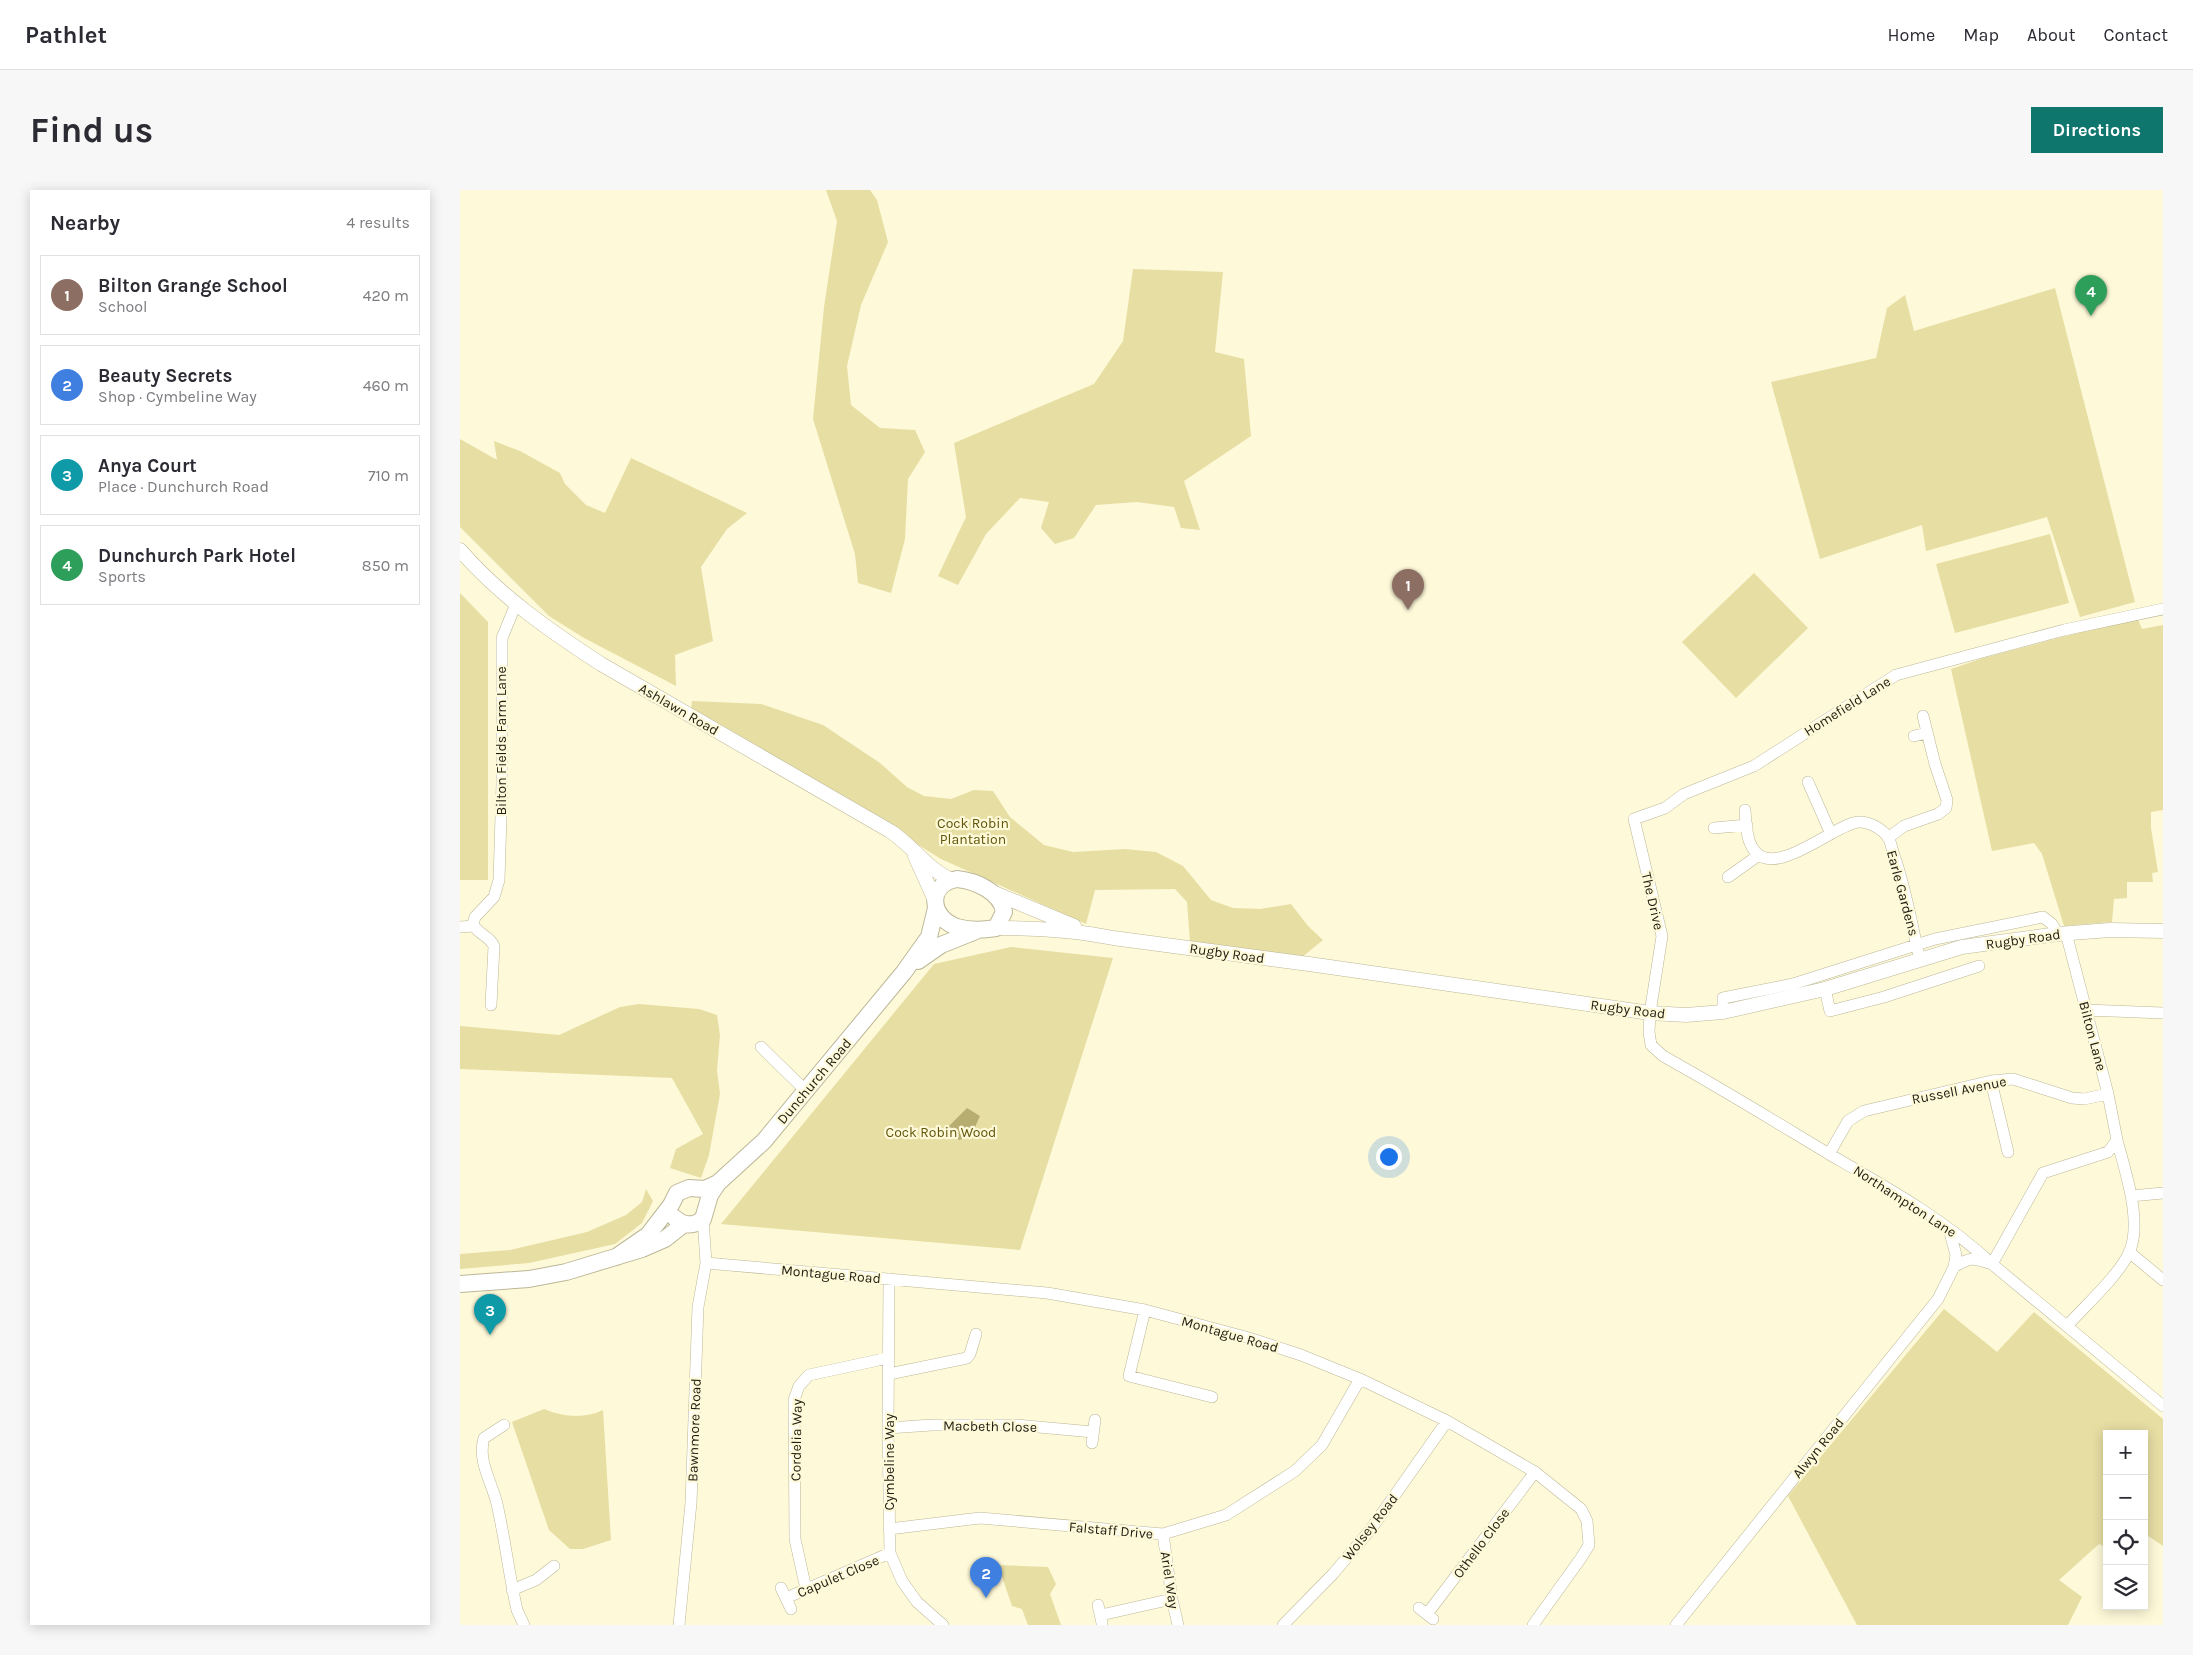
<!DOCTYPE html>
<html lang="en">
<head>
<meta charset="utf-8">
<style>
  :root { --surface:#fff; --page:#f7f7f7; --text:#2b2b33; --muted:#7c7c81; --line:#e1e1e2; --accent:#0f766e }
  body { margin:0; font-family:Karla,sans-serif; background:var(--page); color:var(--text) }
  .controls { position:absolute; right:15px; bottom:15px; display:grid; overflow:hidden; border-radius:0px; box-shadow:0 2px 12px #0003 }
  .controls button { width:45px; height:45px; display:grid; place-items:center; padding:0; border:0; border-bottom:1px solid var(--line); background:var(--surface); color:var(--text); font:25px sans-serif }
  .you { position:absolute; left:928px; top:966px; width:18px; height:18px; margin:-12px; border:4px solid #fff; border-radius:50%; background:#1a73e8; box-shadow:0 0 0 8px #1a73e833 }
  .badge { display:grid; place-items:center; width:32px; height:32px; border-radius:50%; background:var(--accent); color:#fff; font-size:16px; font-weight:700 }
  .pin { position:absolute; translate:-50% -41px; filter:drop-shadow(0 1px 2px #0008) }
  .pin::after { content:''; position:absolute; top:26px; width:18px; height:15px; background:inherit; clip-path:polygon(0 0,100% 0,50% 100%) }
  .list { margin:0; padding:0; list-style:none }
  h2 { display:flex; justify-content:space-between; align-items:center; height:65px; margin:0; padding:0 20px; font-size:21px }
  h2 small { font-size:16px; font-weight:400; color:var(--muted) }
  .list li { display:grid; grid-template-columns:32px 1fr auto; gap:15px; align-items:center; box-sizing:border-box; height:80px; margin:0 10px 10px; padding:0 10px; border:1px solid var(--line); border-radius:0px }
  .list b { display:block; font-size:19px; white-space:nowrap }
  .list p { margin:0; font-size:16px; white-space:nowrap; color:var(--muted) }
  .list em { font-size:16px; font-style:normal; color:var(--muted) }
  .icon { flex:none; width:28px; height:28px; fill:none; stroke:currentColor; stroke-width:2; stroke-linecap:round; stroke-linejoin:round }
  .map { position:relative; flex:none; width:1703px; height:1435px; overflow:hidden; border-radius:0px }
  header { display:flex; align-items:center; gap:30px; box-sizing:border-box; height:70px; padding:0 25px; background:var(--surface); border-bottom:1px solid var(--line) }
  header strong { font-size:24px }
  nav { display:flex; gap:28px; margin-inline-start:auto; font-size:18px }
  .intro { display:flex; align-items:center; justify-content:space-between; box-sizing:border-box; height:120px; padding:0 30px }
  h1 { margin:0; font-size:35px }
  .button { padding:12px 22px; border-radius:0px; background:var(--accent); color:#fff; font-size:18px; font-weight:700 }
  main { display:flex; gap:30px; padding:0 30px }
  aside { flex:1; background:var(--surface); border-radius:0px; box-shadow:0 2px 12px #0003 }
  .map>svg:first-child { display:block }
  .green { fill:#e7dea4 }
  .water { fill:#b7ad71 }
  .lines { fill:none; stroke-linecap:round; stroke-linejoin:round }
  .minor-casing { stroke:#bcb798; stroke-width:12 }
  .major-casing { stroke:#bcb798; stroke-width:15 }
  .highway-casing { stroke:#bcb798; stroke-width:18 }
  .minor { stroke:#fff; stroke-width:11 }
  .major { stroke:#fff; stroke-width:14 }
  .highway { stroke:#fff; stroke-width:16 }
  .labels { text-anchor:middle; stroke-width:4.5; stroke-linejoin:round; paint-order:stroke }
  .street-label { font-size:14px; fill:#1f1d12; stroke:#fef9d8 }
  .park-label { font-size:14px; fill:#61550b; stroke:#fef9d8 }
</style>
</head>
<body>
<header>
<strong>Pathlet</strong>
<nav><a>Home</a><a>Map</a><a>About</a><a>Contact</a></nav>
</header>
<div class="intro"><h1>Find us</h1><a class="button">Directions</a></div>
<main>
<aside>
<h2>Nearby<small>4 results</small></h2>
<ul class="list">
<li><span class="badge" style="background:#8d6e63">1</span><div><b>Bilton Grange School</b><p>School</p></div><em>420 m</em></li>
<li><span class="badge" style="background:#3f7fe0">2</span><div><b>Beauty Secrets</b><p>Shop · Cymbeline Way</p></div><em>460 m</em></li>
<li><span class="badge" style="background:#0f9aa8">3</span><div><b>Anya Court</b><p>Place · Dunchurch Road</p></div><em>710 m</em></li>
<li><span class="badge" style="background:#2e9e5b">4</span><div><b>Dunchurch Park Hotel</b><p>Sports</p></div><em>850 m</em></li>
</ul>
</aside>
<div class="map">
<svg width="1703" height="1435" viewBox="0 0 1703 1435">
  <rect width="100%" height="100%" fill="#fef9d8"/>
  <path class="green" d="M366,0H410L417,10L428,52L401,115L387,176L391,215L420,238L455,240L465,262L448,289L445,349L431,403L398,393L395,364L353,229L364,117L377,31Z
    M673,79L763,82L755,162L784,169L791,246L724,291L740,340L721,338L714,317L677,312L636,315L614,348L595,354L581,338L589,312L560,308L526,344L498,395L478,386L506,327L494,253L634,194L663,151Z
    M1595,98L1675,412L1620,427L1587,327L1466,361L1462,335L1360,369L1311,192L1416,168L1427,118L1445,105L1454,141Z
    M0,249L37,270L34,251L60,261L100,283L105,294L126,315L145,323L171,268L287,323L267,339L241,377L253,451L215,465L216,496L124,448L89,426L0,337Z
    M1590,344L1609,413L1495,443L1476,374Z
    M1294,383L1348,438L1276,508L1222,452Z
    M0,403L28,432V690H0Z
    M1677,427L1682,439L1703,435V620L1691,622V638L1698,682L1692,683L1693,692H1667V708L1654,709L1652,732L1604,736L1582,664L1574,653L1532,661L1491,479L1523,468Z
    M232,511L301,514L363,535L420,573L447,597L464,606L491,609L514,600L533,601L550,627L584,655L613,662L665,659L696,662L723,676L751,710L773,718L800,719L831,714L848,736L863,750L841,768L730,752L727,712L715,699L635,700L626,734L481,669L349,587L231,520Z
    M551,757L653,768L560,1060L261,1034L474,774Z
    M179,814L239,819L257,825L260,845L257,880L260,904L249,965L241,988L210,978L216,959L243,944L212,888L0,879V836L99,845L160,817Z
    M186,999L193,1011L182,1033L155,1054L69,1073L0,1079V1064L50,1060L127,1042L166,1025L182,1012Z
    M1484,1119L1537,1162L1574,1122L1703,1229V1356L1684,1343V1244H1647V1358L1639,1354L1599,1390L1622,1407L1608,1435H1397L1328,1306Z
    M84,1219C103,1227 125,1229 143,1220L151,1350L123,1359H110L89,1340L52,1232Z
    M538,1375L588,1377L596,1394L590,1404L601,1435H568L562,1419L552,1416Z"/>
  <path class="water" d="M507,918L520,926L511,946L499,950L486,939Z"/>
  <g class="lines">
    <g class="minor-casing">
      <path id="minor" d="M1703,419L1604,440L1436,485L1294,576L1224,604L1205,618L1174,629L1202,746L1190,823L1189,842L1191,855L1203,866C1259,897 1314,931 1369,964C1426,997 1484,1029 1532,1074L1703,1216
        M1454,546L1467,543
        M1348,592L1371,644
        M1285,620C1286,632 1286,647 1292,657C1311,693 1373,635 1398,632C1409,631 1422,639 1428,647C1431,652 1432,660 1434,665C1445,696 1451,730 1458,762
        M1254,638L1287,635
        M1428,648L1444,636L1478,624L1486,618L1487,610L1475,574L1463,526
        M1268,687L1299,665
        M0,737L14,736
        M1365,799L1370,821L1424,807L1519,776
        M31,815L34,756C29,745 18,745 13,734L15,727L34,707L39,690L42,594V448L56,414
        M1626,820L1703,823
        M1263,822V808L1333,794L1475,749L1583,727L1592,734L1598,744
        M301,857L346,901
        M1531,891L1548,962
        M1369,964L1388,931L1404,921L1531,891L1553,889L1612,908L1624,909L1648,904
        M1671,1006L1703,1003
        M1669,1062L1703,1090
        M246,1073L587,1103L685,1120L789,1148L841,1165L900,1189L987,1231L1032,1257L1075,1282L1121,1319L1127,1331L1129,1355L1121,1368L1073,1435
        M1494,1077C1511,1066 1514,1068 1532,1074L1583,983L1648,962L1657,950L1648,904L1606,743
        M429,1089L428,1238L430,1363L442,1391L457,1412L483,1435
        M685,1120L669,1186L752,1207
        M1607,1136C1625,1116 1658,1086 1669,1063C1683,1032 1665,981 1657,950
        M429,1184L507,1168L510,1164L516,1144
        M44,1235L24,1248C17,1271 32,1292 37,1314C45,1349 49,1385 57,1420L64,1435
        M428,1238L472,1235H556L633,1242
        M632,1253L635,1230
        M429,1339L520,1328L703,1344L766,1325L835,1281L862,1255L900,1189
        M703,1344L712,1409L718,1435
        M321,1398L331,1419
        M346,1399L335,1349L334,1210L339,1196L349,1185L428,1168
        M52,1400L76,1390L94,1376
        M326,1408L430,1363
        M638,1415L642,1433
        M959,1418L973,1429
        M967,1424L1075,1282
        M641,1425L712,1409
        M219,1435L231,1313L238,1117L246,1073L243,1029
        M823,1435L873,1384L911,1339L987,1231
        M1216,1435L1478,1109L1494,1077L1496,1065L1489,1039"/>
    </g>
    <g class="major-casing">
      <path id="major" d="M0,360C40,406 90,441 141,474L430,641C452,655 468,680 492,690
        M455,666L474,708
        M532,702L614,736
        M536,738C576,738 614,740 653,748L849,774L1190,823L1226,825L1263,822L1365,799L1502,757L1598,744L1650,740L1703,741"/>
    </g>
    <g class="highway-casing">
      <path id="highway" d="M497,689C516,691 541,702 544,722L536,738C524,740 510,741 497,737C470,728 466,695 497,689Z
        M458,771L481,755L516,741
        M215,1028C224,1037 234,1036 243,1029L250,1005L258,993
        M156,1067L188,1045L211,1015L217,1003L229,998L245,999L258,993L304,951L444,782L469,747L476,718
        M0,1094L69,1089L106,1082L182,1059L205,1049L224,1034"/>
    </g>
    <use href="#minor" class="minor"/>
    <use href="#major" class="major"/>
    <use href="#highway" class="highway"/>
  </g>
  <g class="labels">
    <g class="street-label">
      <text transform="translate(1387 516) rotate(-32)" y="5">Homefield Lane</text>
      <text transform="translate(219 519) rotate(30)" y="5">Ashlawn Road</text>
      <text transform="translate(41 551) rotate(-90)" y="5">Bilton Fields Farm Lane</text>
      <text transform="translate(1443 703) rotate(75)" y="5">Earle Gardens</text>
      <text transform="translate(1193 711) rotate(77)" y="5">The Drive</text>
      <text transform="translate(1563 749) rotate(-8)" y="5">Rugby Road</text>
      <text transform="translate(767 763) rotate(8)" y="5">Rugby Road</text>
      <text transform="translate(1168 819) rotate(7)" y="5">Rugby Road</text>
      <text transform="translate(1633 846) rotate(75)" y="5">Bilton Lane</text>
      <text transform="translate(354 891) rotate(-50)" y="5">Dunchurch Road</text>
      <text transform="translate(1499 900) rotate(-11)" y="5">Russell Avenue</text>
      <text transform="translate(1445 1011) rotate(33)" y="5">Northampton Lane</text>
      <text transform="translate(371 1084) rotate(5)" y="5">Montague Road</text>
      <text transform="translate(770 1144) rotate(16)" y="5">Montague Road</text>
      <text transform="translate(530 1236) rotate(1)" y="5">Macbeth Close</text>
      <text transform="translate(234 1240) rotate(-88)" y="5">Bawnmore Road</text>
      <text transform="translate(336 1250) rotate(-89)" y="5">Cordelia Way</text>
      <text transform="translate(1358 1258) rotate(-51)" y="5">Alwyn Road</text>
      <text transform="translate(429 1272) rotate(-90)" y="5">Cymbeline Way</text>
      <text transform="translate(910 1337) rotate(-52)" y="5">Wolsey Road</text>
      <text transform="translate(651 1340) rotate(5)" y="5">Falstaff Drive</text>
      <text transform="translate(1021 1353) rotate(-53)" y="5">Othello Close</text>
      <text transform="translate(378 1386) rotate(-23)" y="5">Capulet Close</text>
      <text transform="translate(710 1390) rotate(81)" y="5">Ariel Way</text>
    </g>
    <g class="park-label">
      <text x="513" y="638">Cock Robin<tspan x="513" dy="16">Plantation</tspan></text>
      <text x="481" y="947">Cock Robin Wood</text>
    </g>
  </g>
</svg>
<div class="controls">
<button>+</button>
<button>−</button>
<button><svg class="icon" aria-label="locate" viewBox="0 0 24 24"><circle cx="12" cy="12" r="6"/><path d="M12 2v4M12 18v4M2 12h4M18 12h4"/></svg></button>
<button><svg class="icon" aria-label="layers" viewBox="0 0 24 24"><path d="M12 4l9 5-9 5-9-5zM3 14l9 5 9-5"/></svg></button>
</div>
<div class="you"></div>
<div class="pin badge" style="left:948px;top:420px;background:#8d6e63">1</div>
<div class="pin badge" style="left:526px;top:1408px;background:#3f7fe0">2</div>
<div class="pin badge" style="left:30px;top:1145px;background:#0f9aa8">3</div>
<div class="pin badge" style="left:1631px;top:126px;background:#2e9e5b">4</div>
</div>
</main>
</body>
</html>
